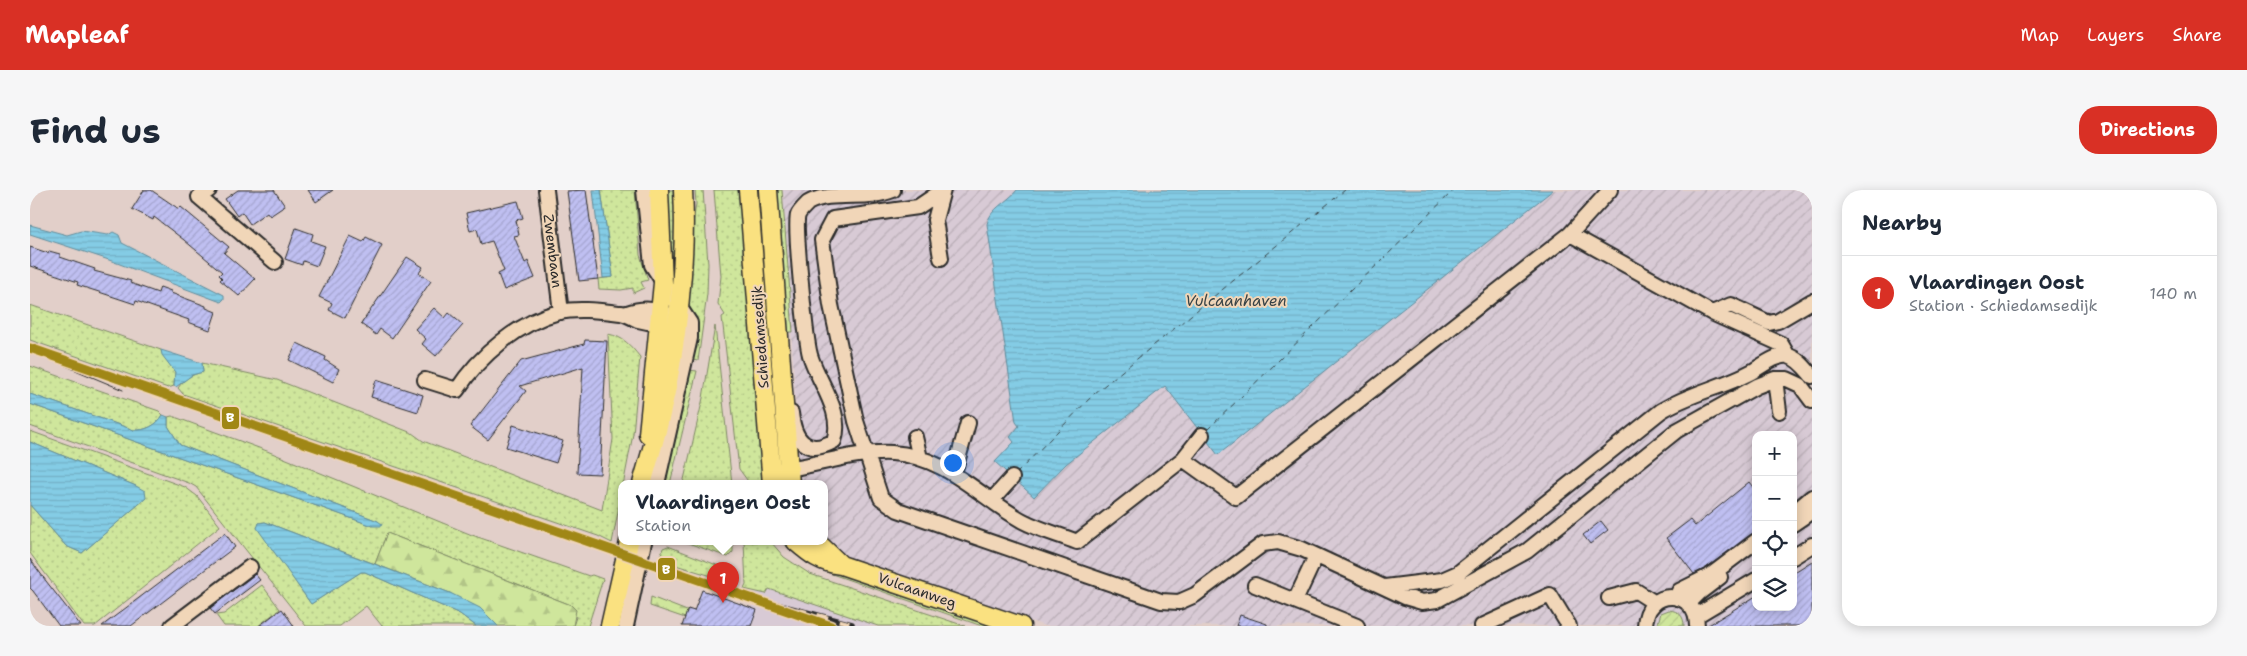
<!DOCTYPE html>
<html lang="en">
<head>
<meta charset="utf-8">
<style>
  :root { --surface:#fff; --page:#f6f6f7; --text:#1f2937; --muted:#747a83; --line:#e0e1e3; --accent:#d93025 }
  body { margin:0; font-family:"Shantell Sans",sans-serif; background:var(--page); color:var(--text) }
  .controls { position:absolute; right:15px; bottom:15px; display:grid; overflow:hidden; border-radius:10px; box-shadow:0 2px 12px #0003 }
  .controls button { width:45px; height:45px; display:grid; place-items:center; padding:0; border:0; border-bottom:1px solid var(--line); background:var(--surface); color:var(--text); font:25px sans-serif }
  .you { position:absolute; left:922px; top:272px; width:18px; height:18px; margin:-12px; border:4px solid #fff; border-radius:50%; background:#1a73e8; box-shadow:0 0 0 8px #1a73e833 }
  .badge { display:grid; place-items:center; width:32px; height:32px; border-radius:50%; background:var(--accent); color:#fff; font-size:16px; font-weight:700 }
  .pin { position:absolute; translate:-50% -41px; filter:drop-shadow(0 1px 2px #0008) }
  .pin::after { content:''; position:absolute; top:26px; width:18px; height:15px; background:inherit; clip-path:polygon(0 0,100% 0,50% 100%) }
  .popup { position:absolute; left:588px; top:290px; width:210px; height:65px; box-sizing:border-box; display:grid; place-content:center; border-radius:10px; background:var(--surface); filter:drop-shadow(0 1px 4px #0005); font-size:16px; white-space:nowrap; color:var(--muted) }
  .popup b { font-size:19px; color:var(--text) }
  .popup::after { content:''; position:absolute; left:50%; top:100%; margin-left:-10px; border:10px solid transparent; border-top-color:var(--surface) }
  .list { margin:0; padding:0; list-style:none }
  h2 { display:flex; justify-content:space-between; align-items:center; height:65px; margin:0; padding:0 20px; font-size:21px }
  h2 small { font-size:16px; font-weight:400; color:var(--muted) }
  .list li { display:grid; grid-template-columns:32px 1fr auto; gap:15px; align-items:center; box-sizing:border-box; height:75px; padding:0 20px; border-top:1px solid var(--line) }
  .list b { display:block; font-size:19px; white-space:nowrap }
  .list p { margin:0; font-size:16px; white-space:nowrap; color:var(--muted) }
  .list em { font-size:16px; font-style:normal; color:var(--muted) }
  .icon { flex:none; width:28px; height:28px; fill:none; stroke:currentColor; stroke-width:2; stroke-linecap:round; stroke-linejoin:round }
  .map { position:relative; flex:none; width:1782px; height:436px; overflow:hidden; border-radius:20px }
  header { display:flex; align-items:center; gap:30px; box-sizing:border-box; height:70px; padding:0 25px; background:var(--accent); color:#fff }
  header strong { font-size:24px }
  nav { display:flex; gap:28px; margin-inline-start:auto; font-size:18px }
  .intro { display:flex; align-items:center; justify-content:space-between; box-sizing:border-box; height:120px; padding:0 30px }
  h1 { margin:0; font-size:35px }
  .button { padding:12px 22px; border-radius:20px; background:var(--accent); color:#fff; font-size:18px; font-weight:700 }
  main { display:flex; gap:30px; padding:0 30px }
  aside { flex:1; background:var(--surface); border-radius:20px; box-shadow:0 2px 12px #0003 }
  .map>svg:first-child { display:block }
  .built { fill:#d8cad5 }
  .industrial { fill:url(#industrial-furrows); fill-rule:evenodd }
  .grass { fill:url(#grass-dots); stroke:#7d8864 }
  .forest { fill:url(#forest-firs); stroke:#7d8864 }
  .garden { fill:url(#garden-furrows); stroke:#7d8864 }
  .water { fill:url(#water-rules); stroke:#608c9b }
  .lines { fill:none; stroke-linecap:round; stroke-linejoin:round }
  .ferry { stroke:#384347; stroke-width:1; stroke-dasharray:6 5; stroke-linecap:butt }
  .building { fill:url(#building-hatch); stroke:#2b2b2b }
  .minor-casing { stroke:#2b2b2b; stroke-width:18 }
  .major-casing { stroke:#2b2b2b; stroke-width:21 }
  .minor { stroke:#f1d6b8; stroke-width:14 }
  .major { stroke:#fae180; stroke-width:18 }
  .tram { stroke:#2b2b2b; stroke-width:1 }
  .rail-casing { stroke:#2b2b2b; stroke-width:5.5 }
  .rail { stroke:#f1d6b8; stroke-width:4; stroke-dasharray:11; stroke-linecap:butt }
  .metro-1-casing { stroke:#f1d6b8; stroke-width:12 }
  .metro-1 { stroke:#a08714; stroke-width:9 }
  .labels { text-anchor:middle; stroke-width:4; stroke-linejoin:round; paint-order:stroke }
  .street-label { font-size:14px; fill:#2b2b2b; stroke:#f1d6b8 }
  .water-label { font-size:15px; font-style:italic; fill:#384347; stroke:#f1d6b8 }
  .line-badge { stroke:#f1d6b8; stroke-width:2 }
  .badge-label { font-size:14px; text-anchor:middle; font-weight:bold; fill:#fff }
</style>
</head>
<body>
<header>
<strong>Mapleaf</strong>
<nav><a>Map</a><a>Layers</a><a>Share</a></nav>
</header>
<div class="intro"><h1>Find us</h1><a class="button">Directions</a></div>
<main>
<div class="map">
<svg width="1782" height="436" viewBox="0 0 1782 436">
  <defs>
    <pattern id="industrial-furrows" width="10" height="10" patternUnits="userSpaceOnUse" patternTransform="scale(1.25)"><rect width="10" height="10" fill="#d8cad5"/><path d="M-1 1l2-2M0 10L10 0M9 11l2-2" fill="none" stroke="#baaeb7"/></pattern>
    <pattern id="grass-dots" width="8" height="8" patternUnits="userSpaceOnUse" patternTransform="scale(1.25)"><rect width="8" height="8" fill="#cfe69c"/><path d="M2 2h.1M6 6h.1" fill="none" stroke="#b2c587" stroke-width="1.8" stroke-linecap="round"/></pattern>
    <pattern id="forest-firs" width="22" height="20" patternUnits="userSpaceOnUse" patternTransform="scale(1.25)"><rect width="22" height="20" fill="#cfe69c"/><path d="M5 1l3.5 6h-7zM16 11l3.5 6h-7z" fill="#b2c587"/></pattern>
    <pattern id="garden-furrows" width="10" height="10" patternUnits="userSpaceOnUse" patternTransform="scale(1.25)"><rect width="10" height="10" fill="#cfe69c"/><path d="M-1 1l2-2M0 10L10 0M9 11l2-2" fill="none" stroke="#b2c587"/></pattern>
    <pattern id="water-rules" width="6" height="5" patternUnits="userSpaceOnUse" patternTransform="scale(1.25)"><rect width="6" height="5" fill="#84cce5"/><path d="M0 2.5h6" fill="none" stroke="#72afc5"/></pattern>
    <pattern id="building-hatch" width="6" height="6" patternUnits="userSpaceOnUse" patternTransform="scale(1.25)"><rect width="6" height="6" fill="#bfbff1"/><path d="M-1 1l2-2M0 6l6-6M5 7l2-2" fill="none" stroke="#a4a4cf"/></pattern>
  </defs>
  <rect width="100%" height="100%" fill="#e2cfc9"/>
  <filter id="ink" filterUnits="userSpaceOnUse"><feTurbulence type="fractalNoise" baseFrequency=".02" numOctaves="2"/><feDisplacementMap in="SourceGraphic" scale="10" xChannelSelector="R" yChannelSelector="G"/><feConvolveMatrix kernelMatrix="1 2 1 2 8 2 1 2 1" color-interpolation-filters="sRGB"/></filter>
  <g filter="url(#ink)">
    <path class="built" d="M739,399L848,436H720L718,430L727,401L736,404Z"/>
    <path class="industrial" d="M753,0H1782V436H1015L814,367L794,349V294H770ZM1726,245H1763V417H1726Z"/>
    <path class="grass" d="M571,0H605L610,65L618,90L611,92L614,98L603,103V98L591,100L569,99L568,89L583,87Z
      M637,0H645L648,37L644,95L640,92V43Z
      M665,0H673L678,74L677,104L668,171L662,170L666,133L658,114L655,87L666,14Z
      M684,0H708L712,17L738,294H720L709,279L692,127L695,125L688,114L691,86Z
      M747,0H752L763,142H757Z
      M0,115L131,160L133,165L145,182L144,196L138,198L0,150Z
      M685,136L702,294H653L673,208Z
      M578,144C594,147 600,155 610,167L603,244L582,353L568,346L153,204L148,198C155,188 161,185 173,182L172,173L247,190L382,243L393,251L572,320L583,249Z
      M0,176L129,221L133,225C127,235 116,241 104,240L0,204Z
      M659,180L667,181L640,294H633Z
      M0,214L343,336L348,331L150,255L138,236V227L142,226L237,261L442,345L559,386L562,385L573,389L558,436H543L546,427L541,415L357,343L345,374L235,332L229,333L228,338L281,414L331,382H335L430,424L446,436H352L336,416L310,436H276L166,297L159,293L0,236Z
      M0,241L155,297L167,306L190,336L65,436H54L0,363V315L36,356L52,363L116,308L106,296L0,252Z
      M655,352H703V362L698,367Z
      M714,352H741L754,367L780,384L935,436H848L739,399L736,404L714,399L716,395Z
      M751,352H763L971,436H952L796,382L778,374Z
      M638,356L702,381L708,391L707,397L698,394L695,390L629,370L633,358Z
      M232,395L250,419L228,436H194L186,425L194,424Z"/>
    <path class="forest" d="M357,343L541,415L546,420L543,436H468L420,403L345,374Z
      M621,407L657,421L655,428L620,416Z"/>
    <path class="garden" d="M1639,420C1649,421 1654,426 1654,436H1627L1631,423Z"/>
    <path class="water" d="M563,0H571L583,87L573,88Z
      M987,0H1523L1188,265L1135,196L1036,274L1004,307L965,272L984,252L980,247L989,236L986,232L957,34C960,18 978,12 987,0Z
      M0,35L37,45L51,41L78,45L83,42L89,45L92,53L194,105V109L191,112L79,70L0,44Z
      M131,160L172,173L173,182L162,185L146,197L144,196L145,182L132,165Z
      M0,204L104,240C116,241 127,235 133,225L138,227V236L150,255L348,331L352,334L351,336H343L0,214Z
      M0,252L106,296L115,301L116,308L52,363L36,356L0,315Z
      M235,332L420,403L450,418L468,436H446L430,424L335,382H331L281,414L227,338L229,333Z"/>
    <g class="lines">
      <path class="ferry" d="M1177,240L1424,0
        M987,283L1065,203L1315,0"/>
    </g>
    <path class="building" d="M114,0H121L149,19L151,17L199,57L194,63L225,89L209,106L190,90L192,88L189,85L192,82L154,50L124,27L123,30L102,19Z
      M208,0H244L255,16L240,26L237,22L220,34L212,22L207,26L195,9Z
      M278,0H303L286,12Z
      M556,0L568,89L549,91L537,1Z
      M488,11L493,28L486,30L489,45L484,46L495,73L498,71L505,88L474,100L468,84L474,81L462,51L451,54L447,39L440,41L436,23Z
      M266,38L283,44L281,51L295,56L287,76L273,71L272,75L255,69Z
      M320,46L333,52L336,47L352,55L315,128L299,120L302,113L289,107Z
      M0,57L18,63L19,61L30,64V67L65,79L64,81L101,91L100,93L128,103L130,97L141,101V103L176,116V118L186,122L180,140L158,132L159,130L106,111L105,114L69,102L47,95L48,92L0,76Z
      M377,67L393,77L389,83L401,91L362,148L350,139L346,145L331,134Z
      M404,118L415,128L419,123L433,135L406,166L392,154L396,149L385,139Z
      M555,150L577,151L570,284L547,283L553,177L490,196L496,201L458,250L440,236L491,171L554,154Z
      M267,153L296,167L295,170L309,179L303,192L259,170Z
      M346,190L393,205L388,222L341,207Z
      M483,235L533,251L526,273L476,257Z
      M1719,292L1726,301V342L1676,378L1664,384L1636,348L1660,330L1665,336Z
      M1571,331L1578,340L1560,354L1553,345Z
      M195,343L205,357L181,375L101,436H72Z
      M0,369L16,391L51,436H29L3,401L0,398Z
      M1782,371V436H1677L1726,406V417H1763V383Z
      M225,384L230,390L185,424L180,418Z
      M672,400L727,420L721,436H652L658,419L664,421Z
      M252,419L264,436H229L246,423Z
      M1210,425L1237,434V436H1206Z"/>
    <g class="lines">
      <g class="minor-casing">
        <path id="minor" d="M179,0L169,7L245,72
          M516,0L531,122
          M614,0L622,75L660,133V148L627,294
          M913,0L888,17L803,29L792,50L801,115L826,231L851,308L868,320L1131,411L1149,412L1165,405L1233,354L1248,352L1272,359L1375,407L1392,412L1407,410L1497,361L1646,241L1727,196L1745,189H1757L1770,195L1782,211
          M1540,44L1580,0
          M911,68L905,30L913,0
          M597,123C611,118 625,118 639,125
          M1682,123L1701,115L1739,133L1748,131L1782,111
          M1745,189L1749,221
          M395,190L427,200C449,166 489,132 529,122C549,118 571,121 591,123C598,124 602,128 608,130C618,133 629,133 639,131
          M761,223C764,251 777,266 804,251C814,222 788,192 780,165C776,151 764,35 768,25C769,22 775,16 778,13C801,0 837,11 863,0
          M885,247L890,268
          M1153,269L1172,245
          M749,280C787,276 824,261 862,263C916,266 949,307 993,331C1010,340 1030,345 1047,352L1153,269L1206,307L1540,44L1682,123L1751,154L1758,166
          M924,283L938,233
          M962,310L982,288
          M1763,323L1782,307
          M1763,334L1782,321
          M1763,367L1782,355
          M1225,395L1327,436
          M1355,397L1412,390L1428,383L1631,221C1660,203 1694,197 1723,181C1733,175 1747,164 1758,166C1768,168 1776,179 1782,186
          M1579,408L1606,401L1625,413
          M1647,408L1649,401L1681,385L1726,351
          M1265,411L1286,366
          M1658,414L1669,403L1690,387
          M1666,426L1726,390
          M142,436L220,377
          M596,436L614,352
          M1452,436L1520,405L1539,436
          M1615,436C1616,397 1667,398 1667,436"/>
      </g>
      <g class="major-casing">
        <path id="major" d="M718,0L742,294
          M738,0L760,294
          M618,244L633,93L629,0
          M612,294C618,272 625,250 630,228C647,159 657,70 653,0
          M766,352C780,364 791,373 811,375L991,436
          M787,352L811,375
          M580,436L599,352"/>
      </g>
      <use href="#minor" class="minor"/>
      <use href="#major" class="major"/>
      <path class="tram" d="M0,161L93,200"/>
      <g class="rail-casing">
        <path id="rail" d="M432,309L720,407L822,434"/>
      </g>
      <use href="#rail" class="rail"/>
      <g class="metro-1-casing">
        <path id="metro-1" d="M0,158L801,436"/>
      </g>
      <use href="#metro-1" class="metro-1"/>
    </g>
  </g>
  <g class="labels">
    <g class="street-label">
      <text transform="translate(523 61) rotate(83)" y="5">Zwembaan</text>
      <text transform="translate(730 147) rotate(-94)" y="5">Schiedamsedijk</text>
      <text transform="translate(887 400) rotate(19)" y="5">Vulcaanweg</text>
    </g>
    <g class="water-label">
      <text x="1206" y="116">Vulcaanhaven</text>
    </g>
  </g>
  <g class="line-badge">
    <rect x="191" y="216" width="19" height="24" rx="5" fill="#a08714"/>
    <rect x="627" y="367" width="19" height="24" rx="5" fill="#a08714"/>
  </g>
  <g class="badge-label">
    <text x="200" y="232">B</text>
    <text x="636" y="384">B</text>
  </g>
</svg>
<div class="controls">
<button>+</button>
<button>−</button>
<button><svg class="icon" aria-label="locate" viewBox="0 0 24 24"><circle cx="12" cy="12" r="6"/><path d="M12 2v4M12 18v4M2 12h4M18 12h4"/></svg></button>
<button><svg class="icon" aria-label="layers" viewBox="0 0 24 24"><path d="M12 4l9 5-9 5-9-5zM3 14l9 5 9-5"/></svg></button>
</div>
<div class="you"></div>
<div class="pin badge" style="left:693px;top:413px">1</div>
<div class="popup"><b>Vlaardingen Oost</b>Station</div>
</div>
<aside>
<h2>Nearby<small></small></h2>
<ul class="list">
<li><span class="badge">1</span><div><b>Vlaardingen Oost</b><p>Station · Schiedamsedijk</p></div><em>140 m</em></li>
</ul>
</aside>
</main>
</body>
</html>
